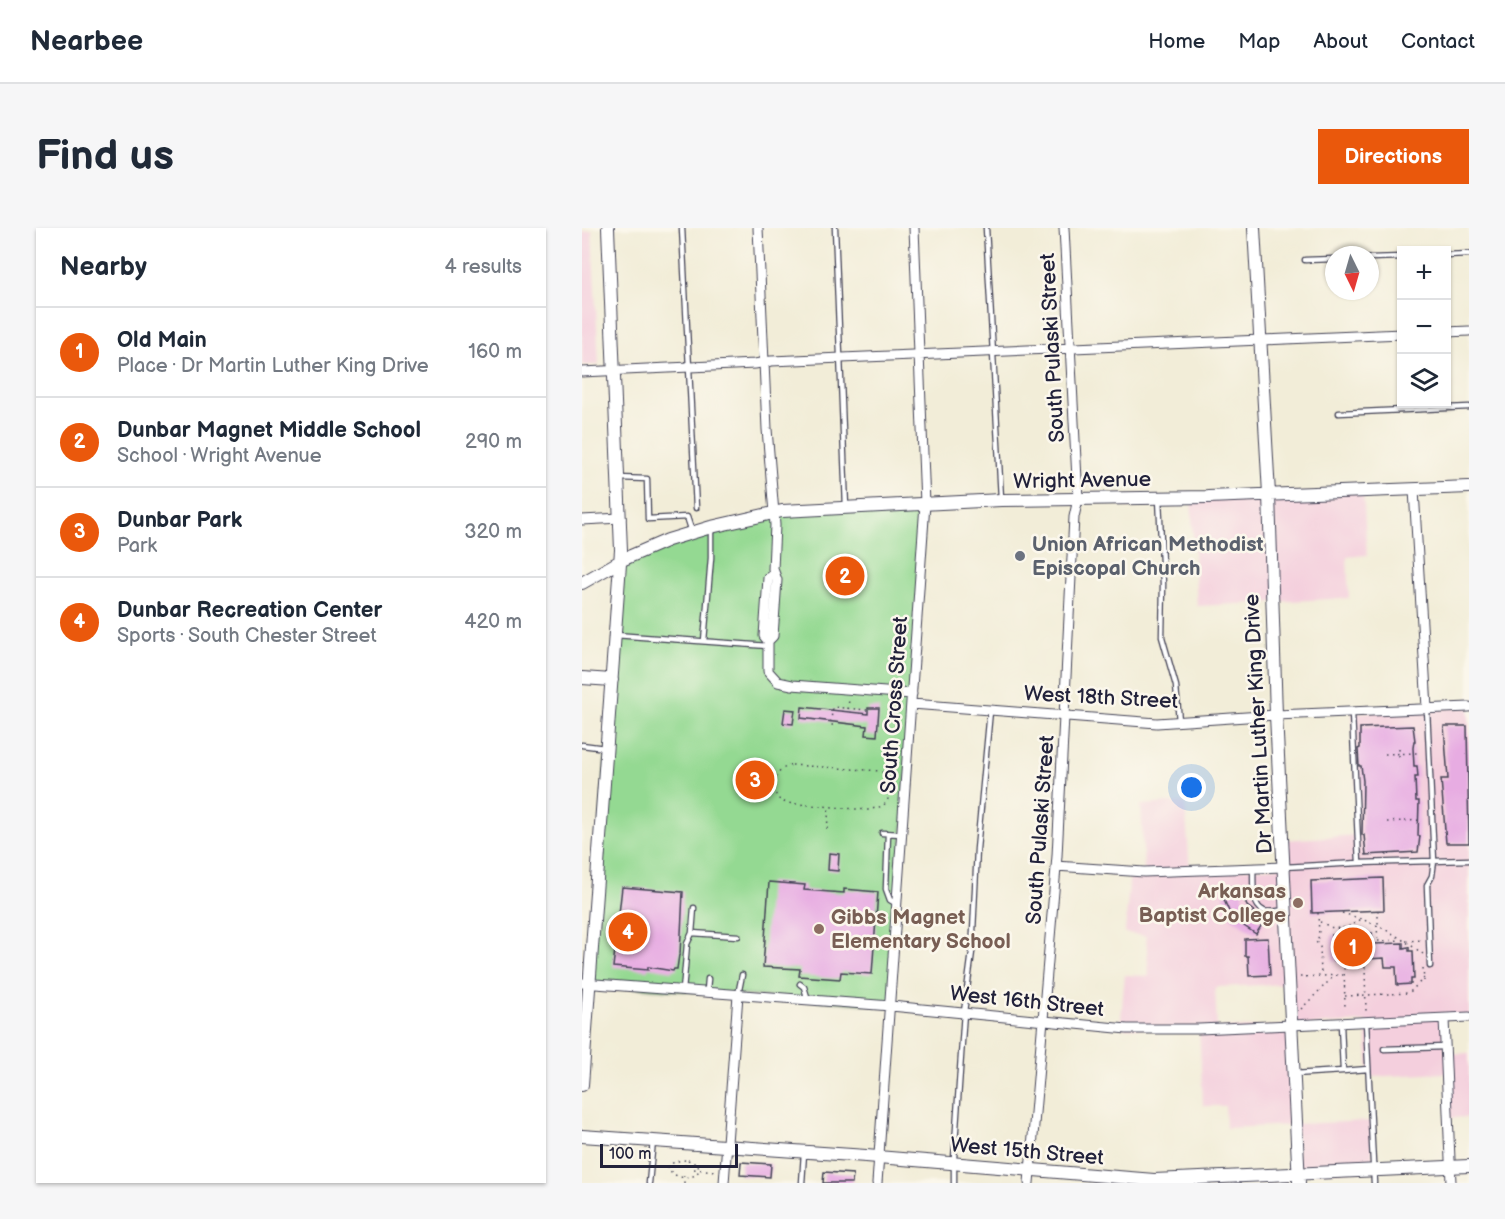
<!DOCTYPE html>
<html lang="en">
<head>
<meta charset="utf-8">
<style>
  :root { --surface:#fff; --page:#f6f6f7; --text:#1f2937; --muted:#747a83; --line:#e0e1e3; --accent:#ea580c }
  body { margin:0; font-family:"Balsamiq Sans",sans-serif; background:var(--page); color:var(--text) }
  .controls { position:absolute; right:18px; top:18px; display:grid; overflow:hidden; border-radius:0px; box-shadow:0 2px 4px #0004 }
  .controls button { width:54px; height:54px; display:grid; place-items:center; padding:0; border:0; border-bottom:2px solid var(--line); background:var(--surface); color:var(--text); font:30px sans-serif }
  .compass { position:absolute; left:743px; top:18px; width:54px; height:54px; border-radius:50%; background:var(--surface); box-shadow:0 2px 4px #0004; rotate:175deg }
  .scale { position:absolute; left:18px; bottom:15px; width:138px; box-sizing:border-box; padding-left:6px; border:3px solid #22223b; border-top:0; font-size:16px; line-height:21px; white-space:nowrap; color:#22223b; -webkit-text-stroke:4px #fbf7ec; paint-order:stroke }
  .you { position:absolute; left:610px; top:560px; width:21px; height:21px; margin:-15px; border:4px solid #fff; border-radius:50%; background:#1a73e8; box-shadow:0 0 0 9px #1a73e833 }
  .badge { display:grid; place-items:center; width:39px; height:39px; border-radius:50%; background:var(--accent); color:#fff; font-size:20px; font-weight:700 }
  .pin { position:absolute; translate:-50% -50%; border:3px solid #fff; box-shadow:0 2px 6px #0006 }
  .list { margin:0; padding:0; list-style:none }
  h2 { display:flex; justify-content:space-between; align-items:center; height:78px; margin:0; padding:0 24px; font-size:26px }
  h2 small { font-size:20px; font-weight:400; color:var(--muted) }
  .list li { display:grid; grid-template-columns:39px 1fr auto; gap:18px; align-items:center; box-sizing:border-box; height:90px; padding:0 24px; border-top:2px solid var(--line) }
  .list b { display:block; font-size:22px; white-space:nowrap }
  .list p { margin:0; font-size:20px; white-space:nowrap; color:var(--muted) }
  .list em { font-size:20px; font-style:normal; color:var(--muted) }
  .icon { flex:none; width:33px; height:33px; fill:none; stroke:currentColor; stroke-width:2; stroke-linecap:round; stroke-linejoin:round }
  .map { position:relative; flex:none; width:887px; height:955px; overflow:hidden; border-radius:0px }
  header { display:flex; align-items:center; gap:36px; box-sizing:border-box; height:84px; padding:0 30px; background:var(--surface); border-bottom:2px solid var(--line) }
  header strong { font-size:28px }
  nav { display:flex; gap:33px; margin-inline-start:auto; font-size:21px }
  .intro { display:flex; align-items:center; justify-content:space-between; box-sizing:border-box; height:144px; padding:0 36px }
  h1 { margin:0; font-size:42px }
  .button { padding:15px 27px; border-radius:0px; background:var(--accent); color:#fff; font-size:21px; font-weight:700 }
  main { display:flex; gap:36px; padding:0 36px }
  aside { flex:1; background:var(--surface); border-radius:0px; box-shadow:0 2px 4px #0004 }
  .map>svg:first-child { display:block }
  .built { fill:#f4cfdd; fill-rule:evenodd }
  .green { fill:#94d992; stroke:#5b7e66; stroke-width:1.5 }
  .building { fill:#e7ace2 }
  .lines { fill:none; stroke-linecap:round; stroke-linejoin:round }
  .lane-casing { stroke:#414053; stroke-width:7 }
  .street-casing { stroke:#414053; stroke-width:11 }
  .secondary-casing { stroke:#414053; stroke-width:14 }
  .path { stroke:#414053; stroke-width:1.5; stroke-dasharray:1.5 4.5; stroke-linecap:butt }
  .lane { stroke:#fff; stroke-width:4.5 }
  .street { stroke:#fff; stroke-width:9 }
  .secondary { stroke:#fff; stroke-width:12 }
  .worship-dot { fill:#6b7280; stroke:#fbf7ec; stroke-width:2 }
  .education-dot { fill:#8d6e63; stroke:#fbf7ec; stroke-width:2 }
  .labels { text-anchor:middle; stroke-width:5; stroke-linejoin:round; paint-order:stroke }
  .street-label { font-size:21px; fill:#22223b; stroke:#fbf7ec }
  .worship-label { font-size:21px; font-weight:bold; fill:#5b616d; stroke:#fbf7ec; text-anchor:start }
  .education-label { font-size:21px; font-weight:bold; fill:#785e54; stroke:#fbf7ec; text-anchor:end }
</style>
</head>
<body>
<header>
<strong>Nearbee</strong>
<nav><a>Home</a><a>Map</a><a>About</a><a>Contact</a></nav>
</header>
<div class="intro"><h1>Find us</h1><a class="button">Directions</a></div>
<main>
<aside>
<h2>Nearby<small>4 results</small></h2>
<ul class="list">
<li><span class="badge">1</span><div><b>Old Main</b><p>Place · Dr Martin Luther King Drive</p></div><em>160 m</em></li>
<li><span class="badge">2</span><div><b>Dunbar Magnet Middle School</b><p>School · Wright Avenue</p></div><em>290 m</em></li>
<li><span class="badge">3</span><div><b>Dunbar Park</b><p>Park</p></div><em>320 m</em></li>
<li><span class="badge">4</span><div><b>Dunbar Recreation Center</b><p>Sports · South Chester Street</p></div><em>420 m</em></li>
</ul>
</aside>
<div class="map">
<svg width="887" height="955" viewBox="0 0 887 955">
  <rect width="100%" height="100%" fill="#fbf7ec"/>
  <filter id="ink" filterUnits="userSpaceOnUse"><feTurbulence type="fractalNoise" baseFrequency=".0167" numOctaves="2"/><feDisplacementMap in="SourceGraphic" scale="12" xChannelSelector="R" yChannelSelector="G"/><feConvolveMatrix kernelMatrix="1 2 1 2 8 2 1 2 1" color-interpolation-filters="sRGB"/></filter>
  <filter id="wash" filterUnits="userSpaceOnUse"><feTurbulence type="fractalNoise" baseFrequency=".008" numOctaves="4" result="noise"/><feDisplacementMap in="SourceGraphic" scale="24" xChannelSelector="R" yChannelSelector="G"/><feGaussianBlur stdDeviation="1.35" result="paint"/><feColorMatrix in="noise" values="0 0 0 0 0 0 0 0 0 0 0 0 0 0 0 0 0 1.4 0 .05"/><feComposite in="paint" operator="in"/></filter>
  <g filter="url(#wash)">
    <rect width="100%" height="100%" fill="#f2edd8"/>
    <path class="built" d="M10,3L17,137H0V4Z
      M781,263L785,327L765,329L767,370L615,378L609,270Z
      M887,479V789L862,791L863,826L887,825V889L867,890L864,845L787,849L784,794L710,798L714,896L789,893L791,942L716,945L714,897L644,900L643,878H621L617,801L538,800L543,747L567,748L564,708L543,705L548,643L562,644L559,577L603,574L608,643L702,639L701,612L776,607L770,485ZM708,756L710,798L635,800L633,759Z"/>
    <path class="green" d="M343,276L309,778L7,756L38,333L117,302L193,285Z"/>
    <g id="blocks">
      <path class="building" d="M220,479L286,486V480H297L295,508L284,507L285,498L219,490Z
        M203,481L213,482L211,496L201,495Z
        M831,498L833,513H832L831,520L832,538H835L836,549H833L834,573H837L836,608H838L836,624L784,627L782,607H780L781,553L779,538H777L776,521L778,520V500Z
        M862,498H885L887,615H864L859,551H866Z
        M247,625L257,626L256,643L246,642Z
        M801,650L802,682L730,685L729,653Z
        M187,654L223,657L222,662L262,665V661L296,664L290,746L259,744L258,751L217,748L218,741L181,739Z
        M644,658L662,660L661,669L665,678L672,683L669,686L681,695L674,706L650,690L642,672Z
        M40,659L101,664L98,727H97L95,741H92L91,743L66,739V742L31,739Z
        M790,705L791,716L821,715V720L827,719V723H831L832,751H829V756L815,757L814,739H803L802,730L751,733L749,707Z
        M686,710L688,747L667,748L666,728H663V711Z
        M159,934L189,936L188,949L158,947Z
        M242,944L271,946L270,955H241Z"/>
    </g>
  </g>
  <g filter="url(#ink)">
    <use href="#blocks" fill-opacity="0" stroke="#414053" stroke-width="1.5"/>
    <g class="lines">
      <g class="lane-casing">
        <path id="lane" d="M100,0L114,280
          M253,0L264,279
          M404,0L419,270
          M864,27L887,26
          M788,30L820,29
          M723,32L752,31
          M757,185L887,179
          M37,250L65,251L66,291L105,289L110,304
          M577,270L581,356L580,409L594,458L597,493
          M33,407L186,418
          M122,413L129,330V301
          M845,481L852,633L850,648L845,657L848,738
          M770,485L777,635
          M0,517L23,520
          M300,605L321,606
          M306,606L304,661L308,672L315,676
          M702,639L777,635L887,632
          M671,640C672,652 668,677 682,683C687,685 696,683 702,682
          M110,705L156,708
          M218,756L222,759L226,772
          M101,763L105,716L110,705L112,680
          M125,763L126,751
          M156,767L160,747
          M784,794L792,955
          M802,821L863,819
          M761,843L786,841
          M712,846L761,843L759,796
          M67,955L71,913
          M220,955L222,925
          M372,955V930L382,784L390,724L395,621L408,483"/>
      </g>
      <g class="street-casing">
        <path id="street" d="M176,0L185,201L193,297L191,341L195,352L191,408L186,413V443L196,454L210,457L330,466
          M864,104L887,103
          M0,144L173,136L189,133L820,106
          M832,262L845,480
          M0,292L39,290
          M186,413L182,408L186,350L191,346
          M330,476L575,495L694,487L887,479
          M474,638L562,644L702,639
          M0,755L309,778L545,801H617L887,789
          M862,791L869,955
          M142,955L156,767
          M295,955L343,276L332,0
          M447,955L475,628L492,289L496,271L482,0"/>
      </g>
      <g class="secondary-casing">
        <path id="secondary" d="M672,0L687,266L694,487L717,955
          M0,355L42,331L86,312L129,299L200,283L419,272L626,269L887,259
          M0,450L30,452
          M0,857L39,322L26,0
          M0,908L284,928L572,952L887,938"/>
      </g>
      <path class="path" d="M266,481L267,471
        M251,497H248L251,479L285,482
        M817,521V533
        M803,526L836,525
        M210,537L299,543C311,552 311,568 301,578L286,582L204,575L195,570C190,555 193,541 210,537Z
        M805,594L840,592
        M245,601L247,580
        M796,682V696
        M736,685L737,708L734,714L738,718L739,748
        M760,685C793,694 814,706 841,726
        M738,694C742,695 747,699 751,700C762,701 771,698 779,691
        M795,697L796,715
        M796,713L822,712
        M824,713L840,712
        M762,734L763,781
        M783,739L784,784
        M841,740L842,753
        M718,749L761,747
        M763,768L827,765L842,750
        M719,781L752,748
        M106,932L116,937L117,942C112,954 90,951 86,939C91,933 98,932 106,932Z
        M103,938V933
        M112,941L134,943
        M102,955V944"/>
      <use href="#lane" class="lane"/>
      <use href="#street" class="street"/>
      <use href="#secondary" class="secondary"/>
    </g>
  </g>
  <circle class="worship-dot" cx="438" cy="328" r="6"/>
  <g class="education-dot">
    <circle cx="716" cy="675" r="6"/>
    <circle cx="237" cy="701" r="6"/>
  </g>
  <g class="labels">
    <g class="street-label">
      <text transform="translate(470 120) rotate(-93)" y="7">South Pulaski Street</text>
      <text transform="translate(500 252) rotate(-1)" y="7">Wright Avenue</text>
      <text transform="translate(519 469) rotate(3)" y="7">West 18th Street</text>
      <text transform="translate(312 477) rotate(-86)" y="7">South Cross Street</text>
      <text transform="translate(676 496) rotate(-93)" y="7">Dr Martin Luther King Drive</text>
      <text transform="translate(458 602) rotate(-86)" y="7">South Pulaski Street</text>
      <text transform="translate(445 773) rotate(6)" y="7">West 16th Street</text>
      <text transform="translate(445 923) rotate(5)" y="7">West 15th Street</text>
    </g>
    <g class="worship-label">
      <text x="450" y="323">Union African Methodist<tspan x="450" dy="24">Episcopal Church</tspan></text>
    </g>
    <g class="education-label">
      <text x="704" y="670">Arkansas<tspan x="704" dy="24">Baptist College</tspan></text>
      <text x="249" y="696" text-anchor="start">Gibbs Magnet<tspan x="249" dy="24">Elementary School</tspan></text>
    </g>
  </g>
</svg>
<div class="controls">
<button>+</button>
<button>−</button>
<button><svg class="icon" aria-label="layers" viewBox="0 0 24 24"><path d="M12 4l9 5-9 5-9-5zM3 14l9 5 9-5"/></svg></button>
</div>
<svg class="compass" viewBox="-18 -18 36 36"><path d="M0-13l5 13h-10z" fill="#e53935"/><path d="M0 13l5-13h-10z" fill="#747a83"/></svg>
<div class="scale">100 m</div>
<div class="you"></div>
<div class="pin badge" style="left:771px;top:719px">1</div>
<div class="pin badge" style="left:263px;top:348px">2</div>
<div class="pin badge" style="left:173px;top:552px">3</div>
<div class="pin badge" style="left:46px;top:704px">4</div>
</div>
</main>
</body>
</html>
